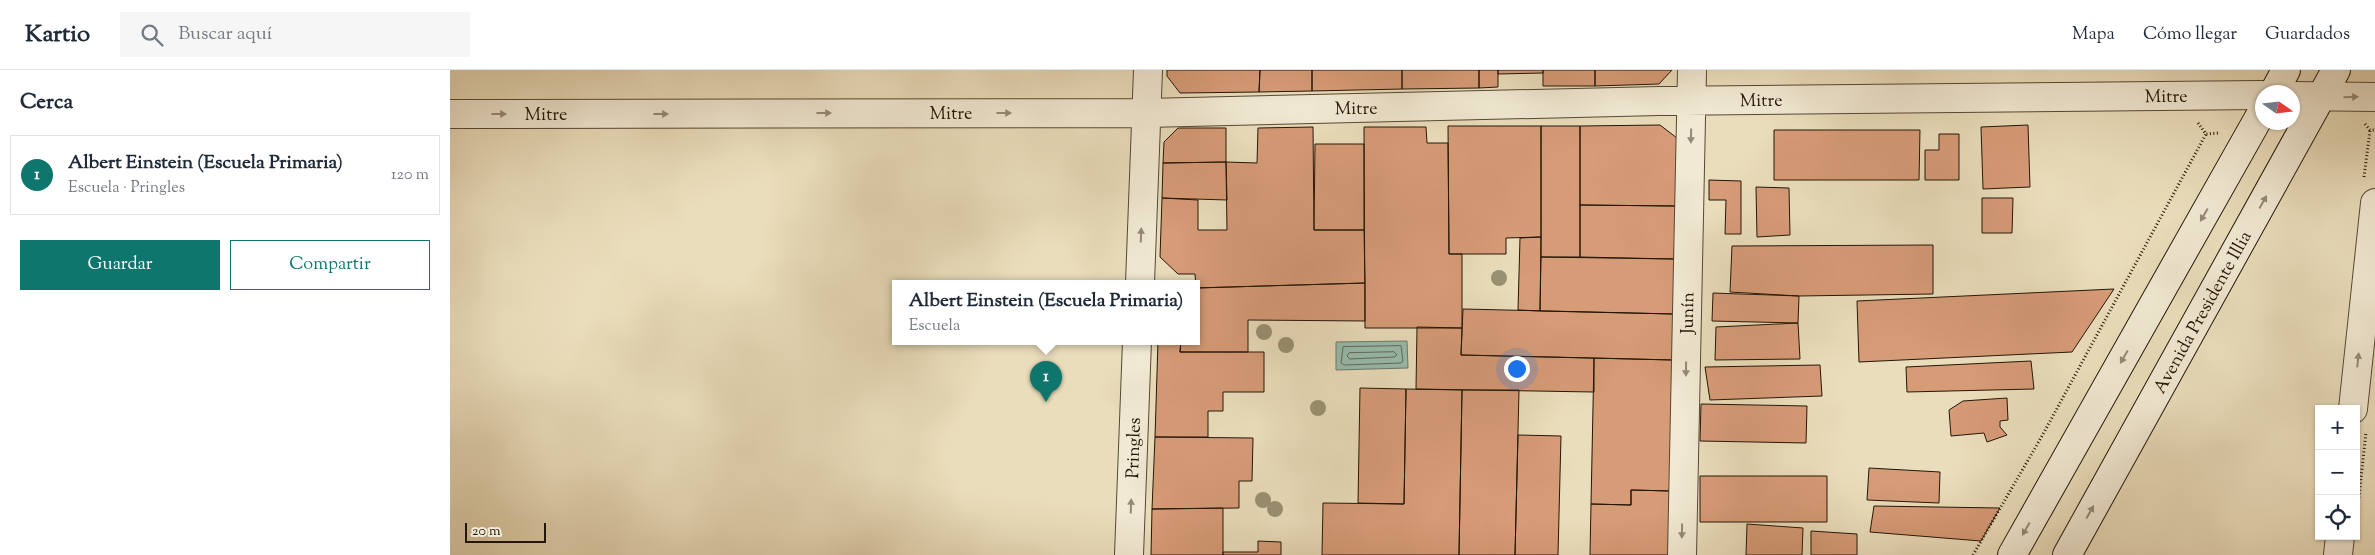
<!DOCTYPE html>
<html lang="es">
<head>
<meta charset="utf-8">
<style>
  :root { --surface:#fff; --page:#f6f6f7; --text:#1f2937; --muted:#747a83; --line:#e0e1e3; --accent:#0f766e }
  body { margin:0; font-family:"Sorts Mill Goudy",serif; background:var(--page); color:var(--text) }
  .controls { position:absolute; right:15px; bottom:15px; display:grid; overflow:hidden; border-radius:0px; box-shadow:0 1px 4px #0004 }
  .controls button { width:45px; height:45px; display:grid; place-items:center; padding:0; border:0; border-bottom:1px solid var(--line); background:var(--surface); color:var(--text); font:25px sans-serif }
  .compass { position:absolute; left:1805px; top:15px; width:45px; height:45px; border-radius:50%; background:var(--surface); box-shadow:0 1px 4px #0004; rotate:104deg }
  .scale { position:absolute; left:15px; bottom:12px; width:81px; box-sizing:border-box; padding-left:5px; border:2px solid #241608; border-top:0; font-size:14px; line-height:18px; white-space:nowrap; color:#241608; -webkit-text-stroke:4px #f1e9d3; paint-order:stroke }
  .you { position:absolute; left:1066px; top:298px; width:18px; height:18px; margin:-12px; border:4px solid #fff; border-radius:50%; background:#1a73e8; box-shadow:0 0 0 8px #1a73e833 }
  .badge { display:grid; place-items:center; width:32px; height:32px; border-radius:50%; background:var(--accent); color:#fff; font-size:16px; font-weight:700 }
  .pin { position:absolute; translate:-50% -41px; filter:drop-shadow(0 1px 2px #0008) }
  .pin::after { content:''; position:absolute; top:26px; width:18px; height:15px; background:inherit; clip-path:polygon(0 0,100% 0,50% 100%) }
  .popup { position:absolute; left:442px; top:210px; width:308px; height:65px; box-sizing:border-box; display:grid; place-content:center; border-radius:0px; background:var(--surface); filter:drop-shadow(0 1px 4px #0005); font-size:16px; white-space:nowrap; color:var(--muted) }
  .popup b { font-size:19px; color:var(--text) }
  .popup::after { content:''; position:absolute; left:50%; top:100%; margin-left:-10px; border:10px solid transparent; border-top-color:var(--surface) }
  .list { margin:0; padding:0; list-style:none }
  h2 { display:flex; justify-content:space-between; align-items:center; height:65px; margin:0; padding:0 20px; font-size:21px }
  h2 small { font-size:16px; font-weight:400; color:var(--muted) }
  .list li { display:grid; grid-template-columns:32px 1fr auto; gap:15px; align-items:center; box-sizing:border-box; height:80px; margin:0 10px 10px; padding:0 10px; border:1px solid var(--line); border-radius:0px }
  .list b { display:block; font-size:19px; white-space:nowrap }
  .list p { margin:0; font-size:16px; white-space:nowrap; color:var(--muted) }
  .list em { font-size:16px; font-style:normal; color:var(--muted) }
  .actions { display:flex; gap:10px; padding:15px 20px }
  .actions a { flex:1; padding:11px 0; border:1px solid var(--accent); border-radius:0px; text-align:center; font-size:18px; color:var(--accent) }
  .actions .main { background:var(--accent); color:#fff }
  .icon { flex:none; width:28px; height:28px; fill:none; stroke:currentColor; stroke-width:2; stroke-linecap:round; stroke-linejoin:round }
  .map { position:relative; flex:none; width:1925px; height:485px; overflow:hidden }
  header { display:flex; align-items:center; gap:30px; box-sizing:border-box; height:70px; padding:0 25px; background:var(--surface); border-bottom:1px solid var(--line) }
  header strong { font-size:24px }
  nav { display:flex; gap:28px; margin-inline-start:auto; font-size:18px }
  .search { width:350px; height:45px; background:var(--page); display:flex; align-items:center; gap:12px; box-sizing:border-box; padding:0 18px; border-radius:0px; color:var(--muted); font-size:19px }
  main { display:flex }
  aside { flex:1; background:var(--surface) }
  .map>svg:first-child { display:block }
  .water { fill:#98bcae; stroke:#6a7a6c }
  .lines { fill:none; stroke-linecap:round; stroke-linejoin:round }
  .shore { stroke:#5e695b; stroke-width:1 }
  .building { fill:#d69b77; stroke:#241608 }
  .street-casing { stroke:#564835; stroke-width:30 }
  .secondary-casing { stroke:#241608; stroke-width:30 }
  .path { stroke:#241608; stroke-width:3; stroke-dasharray:1 2.5; stroke-linecap:butt }
  .street { stroke:#f1e9d3; stroke-width:28 }
  .secondary { stroke:#f1e9d3; stroke-width:28 }
  .tree { fill:#999173 }
  .oneway { fill:#958a78 }
  .labels { text-anchor:middle; stroke-width:5; stroke-linejoin:round; paint-order:stroke }
  .street-label { font-size:18px; fill:#241608; stroke:#f1e9d3 }
</style>
</head>
<body>
<header>
<strong>Kartio</strong>
<div class="search"><svg class="icon" aria-label="search" viewBox="0 0 24 24"><circle cx="10" cy="10" r="6"/><path d="M15 15l6 6"/></svg>Buscar aquí</div>
<nav><a>Mapa</a><a>Cómo llegar</a><a>Guardados</a></nav>
</header>
<main>
<aside>
<h2>Cerca<small></small></h2>
<ul class="list">
<li><span class="badge">1</span><div><b>Albert Einstein (Escuela Primaria)</b><p>Escuela · Pringles</p></div><em>120 m</em></li>
</ul>
<div class="actions"><a class="main">Guardar</a><a>Compartir</a></div>
</aside>
<div class="map">
<svg width="1925" height="485" viewBox="0 0 1925 485">
  <rect width="100%" height="100%" fill="#eaddbb"/>
  <filter id="stains"><feTurbulence type="fractalNoise" baseFrequency=".004" numOctaves="4"/><feColorMatrix values="0 0 0 0 .2 0 0 0 0 .09 0 0 0 0 .02 0 0 0 .5 -.17"/></filter>
  <radialGradient id="worn" r=".72"><stop offset=".6" stop-color="#630" stop-opacity="0"/><stop offset="1" stop-color="#630" stop-opacity=".3"/></radialGradient>
  <path class="water" d="M957,271L958,298L886,300V272Z"/>
  <g class="lines">
    <path class="shore" d="M951,276L953,291L951,293L894,295L891,293L893,277Z
      M944,282L947,285L944,287L900,289L897,286L899,283Z"/>
  </g>
  <path class="building" d="M717,0H810L809,22L730,23L717,6Z
    M810,0H862V21L809,22Z
    M862,0H952V19L862,21Z
    M952,0H1029V18L952,19Z
    M1029,0H1048V17L1029,18Z
    M1048,0H1093V3L1048,4Z
    M1093,0H1145V16H1093Z
    M1145,0H1222L1209,14L1145,16Z
    M1210,55L1227,68L1226,136L1130,135V56Z
    M1578,55L1580,117L1533,119L1531,57Z
    M998,56H1091V167L1056,168V184H999Z
    M1091,56H1130V187H1091Z
    M863,57L864,160H914L915,213L746,218L745,204H728L710,187L712,128L748,130V160H777L776,92L807,93L808,58Z
    M914,57H976L977,73H998L999,184H1012V258H915Z
    M728,58H776V92L713,93L714,72Z
    M1324,60H1470L1469,110H1324Z
    M1489,64H1509V110H1475V80H1489Z
    M865,74H914V160H864Z
    M776,92L777,130L712,128L713,93Z
    M1259,110L1291,111V164H1275L1276,130H1259Z
    M1306,117L1339,118L1340,165L1307,167Z
    M1532,128H1563L1562,163H1532Z
    M1130,135L1226,136L1224,189L1130,187Z
    M1091,167L1090,241L1068,240L1070,168Z
    M1483,175V224L1349,226L1280,222L1282,176Z
    M1091,187L1224,189V244L1090,241Z
    M915,213V251L798,250V282H730L731,271H746V218Z
    M1664,219L1622,282L1409,292L1407,231Z
    M1263,223L1349,226L1348,253L1262,251Z
    M1013,239L1224,244L1223,290L1011,285Z
    M1348,253L1350,289L1265,290L1266,257Z
    M967,257L1012,258L1011,285L1144,288V322L966,319Z
    M708,271H731L730,282H814V322H773V341H758V367H705Z
    M1144,288L1223,290L1221,421L1181,420V435L1141,434Z
    M1581,291L1584,319L1457,322L1456,297Z
    M1370,295L1372,326L1260,330L1255,297Z
    M910,318L956,319L954,434L908,433Z
    M956,319L1012,320L1009,485H872L873,433L954,434Z
    M1012,320H1069L1065,485H1009Z
    M1557,328L1558,350L1550,351V357L1557,365L1537,372L1534,363L1501,366L1499,340L1513,331Z
    M1251,334L1357,336L1356,373L1250,371Z
    M1068,365L1111,366L1108,485H1065Z
    M705,367L803,368L802,411H789V438L702,439Z
    M1419,398L1490,402L1489,433L1417,430Z
    M1250,406H1377V452H1250Z
    M1181,420L1221,421L1219,485H1140L1141,434L1181,435Z
    M1424,436L1550,438L1531,471L1420,462Z
    M773,438V485H701L702,439Z
    M1297,454L1353,458L1352,485H1296Z
    M1361,461L1407,464V485H1361Z
    M808,471L831,472V485H773V482H808Z"/>
  <g class="lines">
    <g class="street-casing">
      <path id="street" d="M1842,26L1925,27
        M0,44L696,43L1209,31L1812,25
        M690,213L698,0
        M1903,339L1925,133
        M679,485L687,271
        M1232,485L1242,0
        M1888,485L1890,466"/>
    </g>
    <g class="secondary-casing">
      <path id="secondary" d="M1824,22L1836,0
        M1562,485L1812,42
        M1617,485L1886,0"/>
    </g>
    <path class="path" d="M1748,53L1756,64L1769,63
      M1915,54L1920,60H1925
      M1914,107L1920,60
      M1907,445L1916,362
      M1523,485L1592,366L1756,64"/>
    <use href="#street" class="street"/>
    <use href="#secondary" class="secondary"/>
  </g>
  <g class="tree">
    <circle cx="1049" cy="208" r="8"/>
    <circle cx="814" cy="262" r="8"/>
    <circle cx="836" cy="275" r="8"/>
    <circle cx="868" cy="338" r="8"/>
    <circle cx="813" cy="430" r="8"/>
    <circle cx="825" cy="439" r="8"/>
  </g>
  <defs><path id="oneway-solid" d="M-6-.8H1V-3.2L6.5 0L1 3.2V.8H-6Z" transform="scale(1.25)"/></defs>
  <g class="oneway">
    <use href="#oneway-solid" transform="translate(1901 27) rotate(-1)"/>
    <use href="#oneway-solid" transform="translate(374 43)"/>
    <use href="#oneway-solid" transform="translate(554 43)"/>
    <use href="#oneway-solid" transform="translate(49 44)"/>
    <use href="#oneway-solid" transform="translate(211 44)"/>
    <use href="#oneway-solid" transform="translate(1241 66) rotate(91)"/>
    <use href="#oneway-solid" transform="translate(1813 132) rotate(-61)"/>
    <use href="#oneway-solid" transform="translate(1754 145) rotate(120)"/>
    <use href="#oneway-solid" transform="translate(691 165) rotate(-88)"/>
    <use href="#oneway-solid" transform="translate(1674 287) rotate(120)"/>
    <use href="#oneway-solid" transform="translate(1908 290) rotate(-84)"/>
    <use href="#oneway-solid" transform="translate(1236 299) rotate(91)"/>
    <use href="#oneway-solid" transform="translate(681 436) rotate(-88)"/>
    <use href="#oneway-solid" transform="translate(1640 442) rotate(-61)"/>
    <use href="#oneway-solid" transform="translate(1576 459) rotate(120)"/>
    <use href="#oneway-solid" transform="translate(1232 461) rotate(91)"/>
  </g>
  <g class="labels">
    <g class="street-label">
      <text transform="translate(1716 26) rotate(-1)" y="6">Mitre</text>
      <text transform="translate(1311 30) rotate(-1)" y="6">Mitre</text>
      <text transform="translate(906 38) rotate(-1)" y="6">Mitre</text>
      <text x="501" y="49">Mitre</text>
      <text x="96" y="50">Mitre</text>
      <text transform="translate(1752 242) rotate(-61)" y="6">Avenida Presidente Illia</text>
      <text transform="translate(1237 243) rotate(-89)" y="6">Junín</text>
      <text transform="translate(683 378) rotate(-88)" y="6">Pringles</text>
    </g>
  </g>
  <rect width="100%" height="100%" filter="url(#stains)"/>
  <rect width="100%" height="100%" fill="url(#worn)"/>
</svg>
<div class="controls">
<button>+</button>
<button>−</button>
<button><svg class="icon" aria-label="locate" viewBox="0 0 24 24"><circle cx="12" cy="12" r="6"/><path d="M12 2v4M12 18v4M2 12h4M18 12h4"/></svg></button>
</div>
<svg class="compass" viewBox="-18 -18 36 36"><path d="M0-13l5 13h-10z" fill="#e53935"/><path d="M0 13l5-13h-10z" fill="#747a83"/></svg>
<div class="scale">20 m</div>
<div class="you"></div>
<div class="pin badge" style="left:596px;top:332px">1</div>
<div class="popup"><b>Albert Einstein (Escuela Primaria)</b>Escuela</div>
</div>
</main>
</body>
</html>
